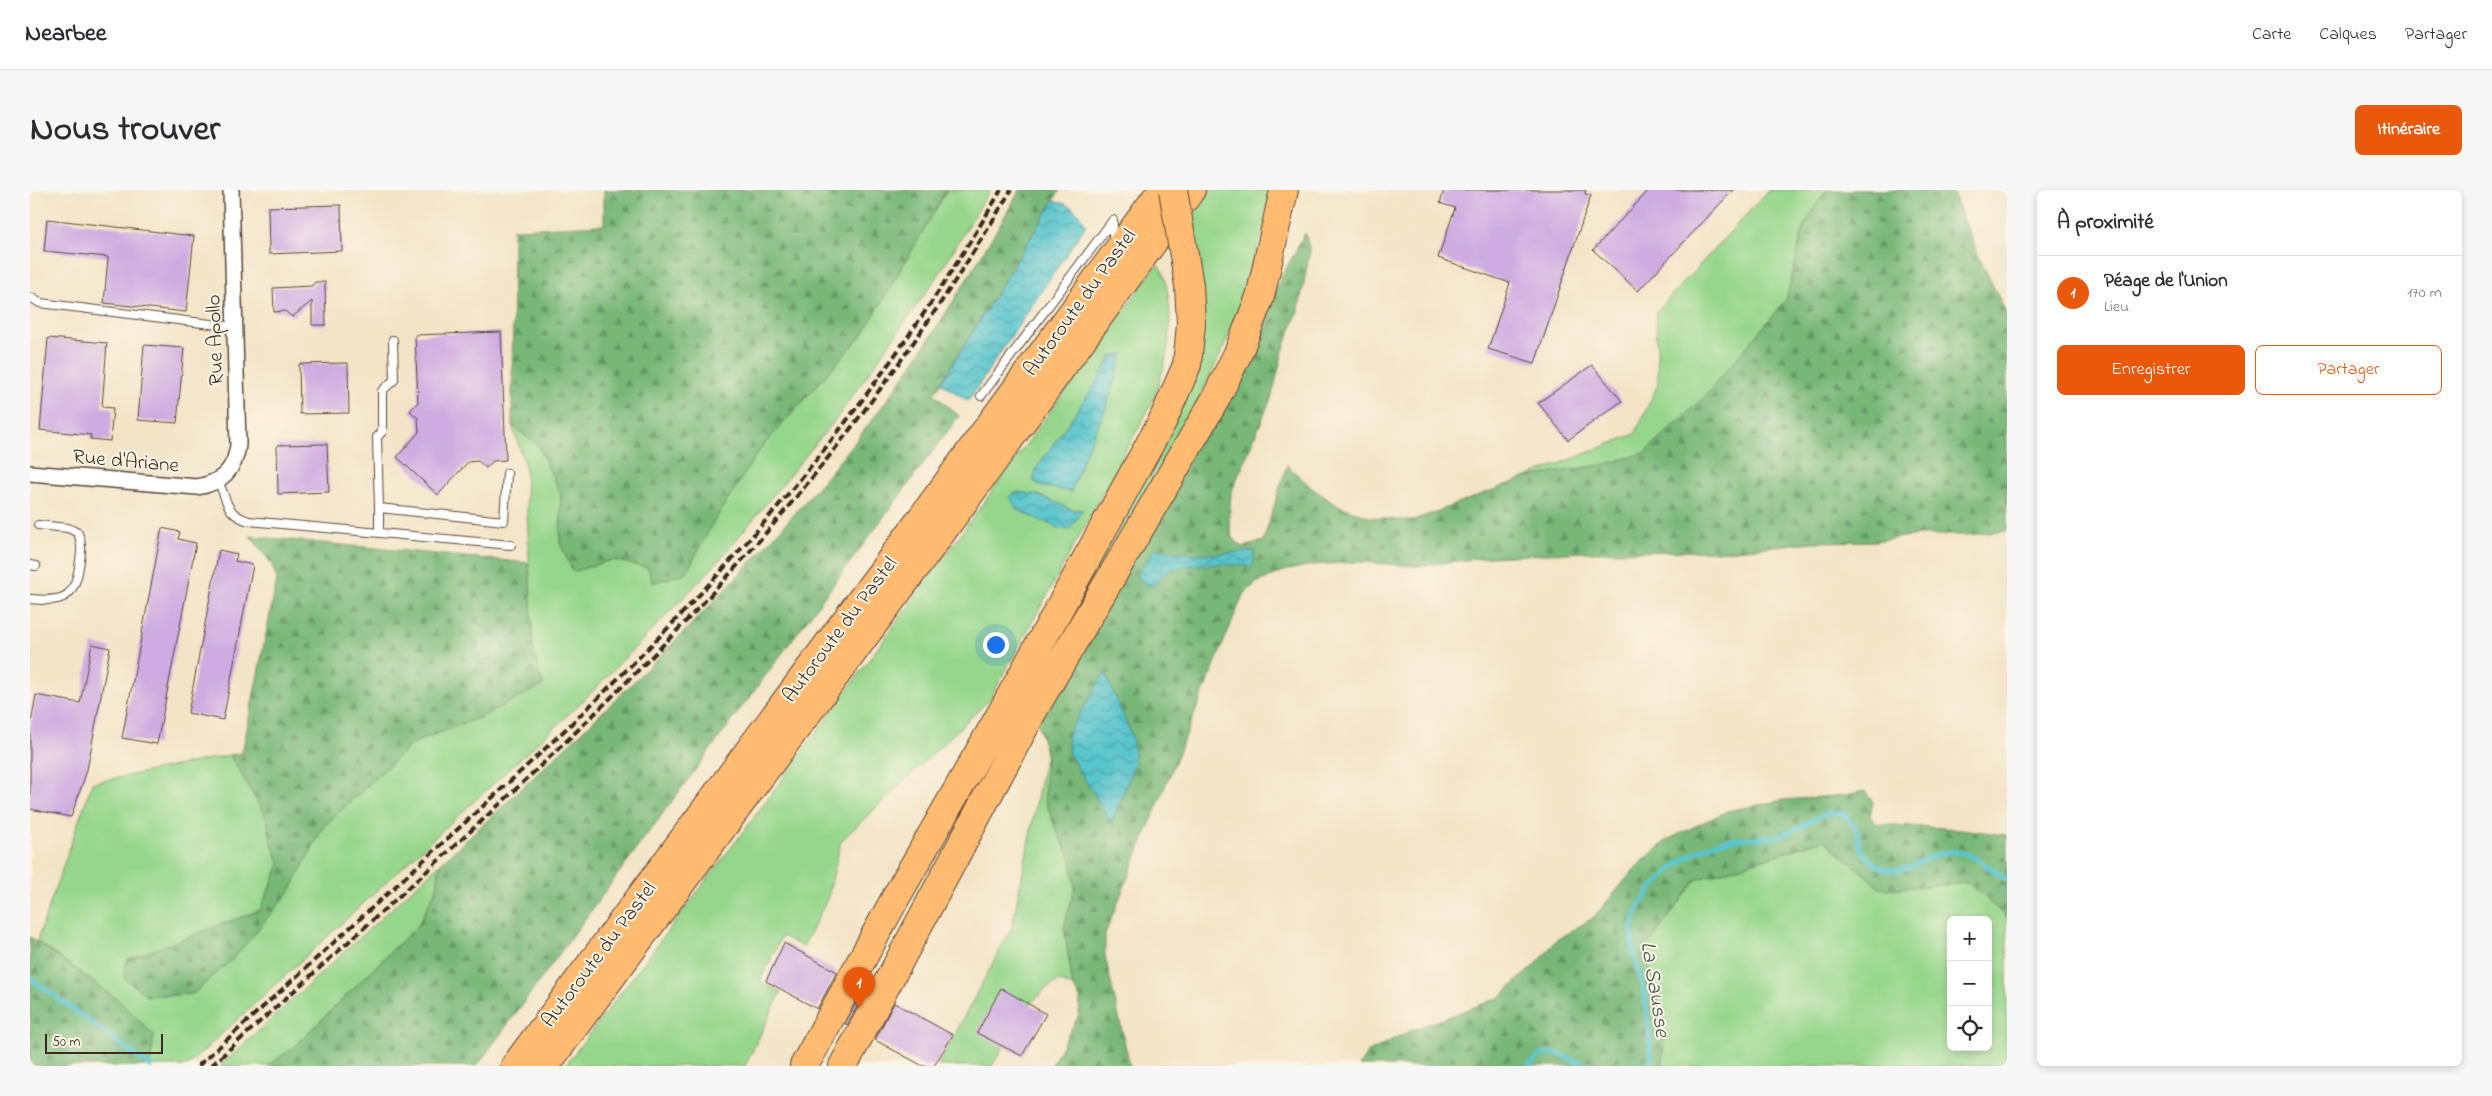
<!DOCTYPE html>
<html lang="fr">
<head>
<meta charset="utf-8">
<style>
  :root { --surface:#fff; --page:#f7f7f7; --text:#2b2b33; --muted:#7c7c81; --line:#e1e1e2; --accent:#ea580c }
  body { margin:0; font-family:"Indie Flower",sans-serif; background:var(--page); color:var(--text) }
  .controls { position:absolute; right:15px; bottom:15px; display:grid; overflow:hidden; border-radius:8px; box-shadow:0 2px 8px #0003 }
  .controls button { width:45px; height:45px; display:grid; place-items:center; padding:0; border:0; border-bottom:1px solid var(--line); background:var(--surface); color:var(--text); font:25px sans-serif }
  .scale { position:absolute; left:15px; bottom:12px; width:118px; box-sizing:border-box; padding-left:5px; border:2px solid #3b2a1e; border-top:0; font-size:14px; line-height:18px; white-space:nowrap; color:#3b2a1e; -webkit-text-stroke:4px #fcf5e5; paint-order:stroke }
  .you { position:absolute; left:965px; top:454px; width:18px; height:18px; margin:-12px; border:4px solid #fff; border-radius:50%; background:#1a73e8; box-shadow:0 0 0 8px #1a73e833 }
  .badge { display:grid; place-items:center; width:32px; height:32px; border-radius:50%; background:var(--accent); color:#fff; font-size:16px; font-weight:700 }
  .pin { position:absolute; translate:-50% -41px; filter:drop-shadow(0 1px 2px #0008) }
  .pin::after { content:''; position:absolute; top:26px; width:18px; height:15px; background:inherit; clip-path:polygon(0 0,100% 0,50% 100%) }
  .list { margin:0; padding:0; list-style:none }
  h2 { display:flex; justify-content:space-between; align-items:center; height:65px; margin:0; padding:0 20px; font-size:21px }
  h2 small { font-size:16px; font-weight:400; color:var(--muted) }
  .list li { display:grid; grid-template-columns:32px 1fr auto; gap:15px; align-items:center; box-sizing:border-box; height:75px; padding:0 20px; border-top:1px solid var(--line) }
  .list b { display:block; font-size:19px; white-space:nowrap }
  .list p { margin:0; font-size:16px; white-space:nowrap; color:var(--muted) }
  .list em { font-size:16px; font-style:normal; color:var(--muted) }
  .actions { display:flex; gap:10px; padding:15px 20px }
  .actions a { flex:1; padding:11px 0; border:1px solid var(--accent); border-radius:8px; text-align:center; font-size:18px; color:var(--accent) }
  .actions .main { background:var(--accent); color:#fff }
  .icon { flex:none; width:28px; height:28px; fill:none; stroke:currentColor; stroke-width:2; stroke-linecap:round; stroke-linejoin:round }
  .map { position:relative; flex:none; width:1977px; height:876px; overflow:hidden; border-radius:8px }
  header { display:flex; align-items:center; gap:30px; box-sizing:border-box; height:70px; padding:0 25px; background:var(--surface); border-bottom:1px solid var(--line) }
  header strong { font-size:24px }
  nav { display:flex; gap:28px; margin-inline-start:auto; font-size:18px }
  .intro { display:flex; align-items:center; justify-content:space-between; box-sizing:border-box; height:120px; padding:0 30px }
  h1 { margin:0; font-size:35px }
  .button { padding:12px 22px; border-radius:8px; background:var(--accent); color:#fff; font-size:18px; font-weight:700 }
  main { display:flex; gap:30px; padding:0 30px }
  aside { flex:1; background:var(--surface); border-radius:8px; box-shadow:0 2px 8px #0003 }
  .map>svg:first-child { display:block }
  .green { fill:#96d68c; stroke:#688055; fill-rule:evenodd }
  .forest { fill:url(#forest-firs); stroke:#5a704b; fill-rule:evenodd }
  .water { fill:url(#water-waves); stroke:#4a7876 }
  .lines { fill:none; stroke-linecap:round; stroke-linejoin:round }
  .stream { stroke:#58c5cd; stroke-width:5 }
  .building { fill:#ceabe1 }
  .service-casing { stroke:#574638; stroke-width:10 }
  .minor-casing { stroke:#574638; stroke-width:18 }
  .motorway-casing { stroke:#574638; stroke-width:30 }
  .service { stroke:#fff; stroke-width:8 }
  .minor { stroke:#fff; stroke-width:15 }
  .motorway { stroke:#ffbb71; stroke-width:28 }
  .rail { stroke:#3b2a1e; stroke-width:4; stroke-dasharray:8 4; stroke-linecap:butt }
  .motorway-bridge-casing { stroke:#574638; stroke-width:30; stroke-linecap:butt }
  .motorway-bridge { stroke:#ffbb71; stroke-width:28 }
  .labels { text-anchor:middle; stroke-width:4; stroke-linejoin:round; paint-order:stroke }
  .street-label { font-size:21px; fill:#3b2a1e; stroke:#fcf5e5 }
  .water-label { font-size:22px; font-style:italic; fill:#445853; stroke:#fcf5e5 }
</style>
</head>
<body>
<header>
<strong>Nearbee</strong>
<nav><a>Carte</a><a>Calques</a><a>Partager</a></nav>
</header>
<div class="intro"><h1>Nous trouver</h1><a class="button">Itinéraire</a></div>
<main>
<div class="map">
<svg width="1977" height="876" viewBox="0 0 1977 876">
  <defs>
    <pattern id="forest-firs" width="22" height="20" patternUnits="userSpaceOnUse" patternTransform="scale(1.25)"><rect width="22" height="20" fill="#78b778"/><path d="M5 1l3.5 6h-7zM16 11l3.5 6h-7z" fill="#649562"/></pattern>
    <pattern id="water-waves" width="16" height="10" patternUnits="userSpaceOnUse" patternTransform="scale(1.25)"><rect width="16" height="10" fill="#58c5cd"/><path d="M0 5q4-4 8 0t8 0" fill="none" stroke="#4aa0a6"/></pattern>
  </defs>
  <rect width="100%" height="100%" fill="#fcf5e5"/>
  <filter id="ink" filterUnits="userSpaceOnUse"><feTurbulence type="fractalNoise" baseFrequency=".02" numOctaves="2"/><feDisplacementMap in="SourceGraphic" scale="10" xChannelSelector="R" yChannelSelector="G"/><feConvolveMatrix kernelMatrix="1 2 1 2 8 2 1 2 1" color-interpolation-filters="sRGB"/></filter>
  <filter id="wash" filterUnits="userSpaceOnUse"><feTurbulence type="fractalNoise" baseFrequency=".0096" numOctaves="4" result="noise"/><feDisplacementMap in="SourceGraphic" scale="20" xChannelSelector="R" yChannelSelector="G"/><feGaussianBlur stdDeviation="1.12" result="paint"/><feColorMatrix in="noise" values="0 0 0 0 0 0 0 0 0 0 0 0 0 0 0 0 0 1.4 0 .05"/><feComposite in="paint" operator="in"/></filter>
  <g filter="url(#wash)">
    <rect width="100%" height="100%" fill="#f3e4c8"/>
    <path class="green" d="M917,0H960L909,84L806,229L687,373L555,509L157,876H120L124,845L87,809L7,751L62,593L200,565L238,629L241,651L250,674L230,720L97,770L94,787L117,806L163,804L205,766L260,701L293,637L383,553L451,527L513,495L503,459L495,275L482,235L508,256L531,304L530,353L543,381L582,370L656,383L683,333L730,259L833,144Z
      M1178,0H1244L1217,99L1194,157L1169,209L980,530L1154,201L1157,31Z
      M1739,0H1799L1793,4L1774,36L1756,110L1675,206L1615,263L1576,274L1494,288L1605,244L1628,194L1626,122Z
      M1127,75C1135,81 1135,90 1137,99C1145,140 1136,177 1121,215L960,509L811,651L798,707L773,757L752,746L730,791L751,802L715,876H535L726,625ZM1093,164L1074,223L1056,261L1041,301L1010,296L1004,291L1005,280L1065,195L1082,166ZM987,302L1008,305L1043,320H1052L1029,338Z
      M1016,563L1015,609L1025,637L1041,669L1045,698L1034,737L1043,797L1029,791C996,807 981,846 962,876H908L982,737Z
      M1794,650L1852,699L1939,693L1977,728V876H1633L1634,833L1615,759L1666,690ZM1921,730H1958V857H1921Z
      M410,674L407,698L389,734L262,859L237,876H190Z"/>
    <path class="forest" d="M574,0H917L833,144L730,259L683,333L656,383L622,393L618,378L582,370L543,382L530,353L531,304L508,256L482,235L483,39L574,35Z
      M990,0H1030L904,204L929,226L613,650L447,876H237L262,859L389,734L407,698L410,674C555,540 701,406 825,252C888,173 939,87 990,0Z
      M1799,0H1922L1950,69L1977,125V341L1937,345H1888L1845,351L1784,352L1696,361L1554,362L1460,367L1387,376L1328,372L1282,375L1254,381L1226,393L1213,405L1075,744V766L1100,876H1021L1049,825L1050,808L1043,797L1034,737L1045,698L1041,669L1025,637L1015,609L1016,563L1004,519L1054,462L1275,43L1280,61L1269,118L1253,161L1242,206L1201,303L1199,330L1202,348L1213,357L1233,351L1257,275L1283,299L1307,315L1339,327L1366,330H1383L1403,323L1494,288L1576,274L1615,263L1675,206L1756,110L1774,36L1793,4ZM1076,483L1105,573L1082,633L1037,545Z
      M220,346L499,373L503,459L513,495L451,527L383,553L293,637L260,701L205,767L163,804L117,806L94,788L97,770L230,720L250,674L241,651L237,629L200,565L212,563L247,389L241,373Z
      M1835,601L1843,612L1840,626L1847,634L1931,639L1977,645V728L1939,693L1852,699L1794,650L1666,690L1615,759L1634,833L1633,876H1329L1337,863L1377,842L1469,808L1513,767L1526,750L1563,728L1608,675L1637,650L1697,621L1754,610L1816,605Z
      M0,747L87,809L124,845L120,876H5L0,872Z"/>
    <path class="water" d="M1024,10C1040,14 1048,20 1056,35L938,211L911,193Z
      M1093,164L1074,223L1056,261L1041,302L1010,296L1004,291L1005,280L1065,195L1082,166Z
      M987,302L1008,305L1043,320H1053L1039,340L1028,338L987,320L980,306Z
      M1125,358C1159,367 1191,364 1225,361L1223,376C1202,375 1152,370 1136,383C1131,387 1126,392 1122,397L1106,387Z
      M1075,482L1102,546L1105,573L1082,633L1039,564L1037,545Z"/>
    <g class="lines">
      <path class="stream" d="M0,788L120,876
        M1498,876L1510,865L1525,863L1558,876
        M1619,876L1621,869C1619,847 1618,823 1614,801C1609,778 1598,758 1603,734C1609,702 1654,664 1684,654C1705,646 1726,650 1748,646C1766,642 1779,630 1796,624C1801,622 1809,624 1815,624C1818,629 1823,634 1826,640C1829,647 1828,656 1833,662C1868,705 1892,658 1927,662C1945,664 1962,680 1977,690"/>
    </g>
    <g id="blocks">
      <path class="building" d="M1414,0H1556L1555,4L1561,5L1505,173L1458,159L1480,93L1408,68L1425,18L1410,13Z
        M1619,0H1703L1608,101L1563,60Z
        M311,15L312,61L239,64L238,17Z
        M17,29L164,46L156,122L74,113L78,67L14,61Z
        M285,92H295L296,135H282V111L262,127L255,121L244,122L243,98L282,96Z
        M471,142L476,270L463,271L456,278L448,271L438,272L408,305L367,267L389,242L388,228L380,221L388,212L385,145Z
        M18,148L77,153L72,217L83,218L80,251L60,249L61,245L10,240Z
        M114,155L154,158L147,233L108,230Z
        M318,173L319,223L270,224L269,174Z
        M1562,175L1592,211L1538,250L1508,213Z
        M297,254L299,302L248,304L247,255Z
        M132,338L150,342L148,349L166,353L127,554L92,548Z
        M189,360L207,364L205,371L223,375L193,530L158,523Z
        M62,454L80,458L57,580L41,627L0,619V538L6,505L50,513Z
        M754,753L807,782L787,819L736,791Z
        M835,797L837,798L817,835L815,834Z
        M971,798L1016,824L992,866L947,843Z
        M864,813L923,845L904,876H893L845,850Z"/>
    </g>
  </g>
  <g filter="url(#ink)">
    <use href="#blocks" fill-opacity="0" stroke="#574638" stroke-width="1"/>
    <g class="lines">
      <g class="service-casing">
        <path id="service" d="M0,107L10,113L205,137
          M363,150L364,190L352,201V242L347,247L349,318L474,331L477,283
          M951,206L1083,30V53
          M188,291C198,311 195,324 219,331L481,355
          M349,343V318
          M0,375L6,376
          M0,409C31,412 44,410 49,377C51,364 53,355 48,343L38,338L8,335"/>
      </g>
      <g class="minor-casing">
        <path id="minor" d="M0,283L167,297C192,293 205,280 208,255L201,0"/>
      </g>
      <g class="motorway-casing">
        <path id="motorway" d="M485,876L880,344L1132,0
          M515,876L903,354L1161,0
          M774,876L866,707L972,522L1133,230L1157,175L1161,134L1159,95
          M813,876L1004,519L1185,210L1208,163L1230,107L1254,0"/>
      </g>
      <use href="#service" class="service"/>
      <use href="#minor" class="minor"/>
      <use href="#motorway" class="motorway"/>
      <path class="rail" d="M168,876C248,803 328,731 407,658C502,572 596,485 683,390C792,271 890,140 971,0
        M181,876C341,730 508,587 657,430C781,300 890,155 981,0"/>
      <g class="motorway-bridge-casing">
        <path id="motorway-bridge" d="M1143,0L1159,95"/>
      </g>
      <use href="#motorway-bridge" class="motorway-bridge"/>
    </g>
  </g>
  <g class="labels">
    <g class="street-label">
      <text transform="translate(1049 112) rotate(-54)" y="7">Autoroute du Pastel</text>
      <text transform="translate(184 150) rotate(-92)" y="7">Rue Apollo</text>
      <text transform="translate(96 270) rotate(5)" y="7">Rue d'Ariane</text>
      <text transform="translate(809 439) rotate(-53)" y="7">Autoroute du Pastel</text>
      <text transform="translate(568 764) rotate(-53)" y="7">Autoroute du Pastel</text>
    </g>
    <g class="water-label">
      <text transform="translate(1627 799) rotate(81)" y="8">La Sausse</text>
    </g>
  </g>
</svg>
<div class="controls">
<button>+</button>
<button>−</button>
<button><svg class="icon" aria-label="locate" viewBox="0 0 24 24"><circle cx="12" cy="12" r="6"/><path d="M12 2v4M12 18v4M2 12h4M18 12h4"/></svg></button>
</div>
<div class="scale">50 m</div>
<div class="you"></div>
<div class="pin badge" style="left:829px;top:818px">1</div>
</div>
<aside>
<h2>À proximité<small></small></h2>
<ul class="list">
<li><span class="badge">1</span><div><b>Péage de l'Union</b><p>Lieu</p></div><em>170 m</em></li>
</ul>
<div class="actions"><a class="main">Enregistrer</a><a>Partager</a></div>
</aside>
</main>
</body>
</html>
